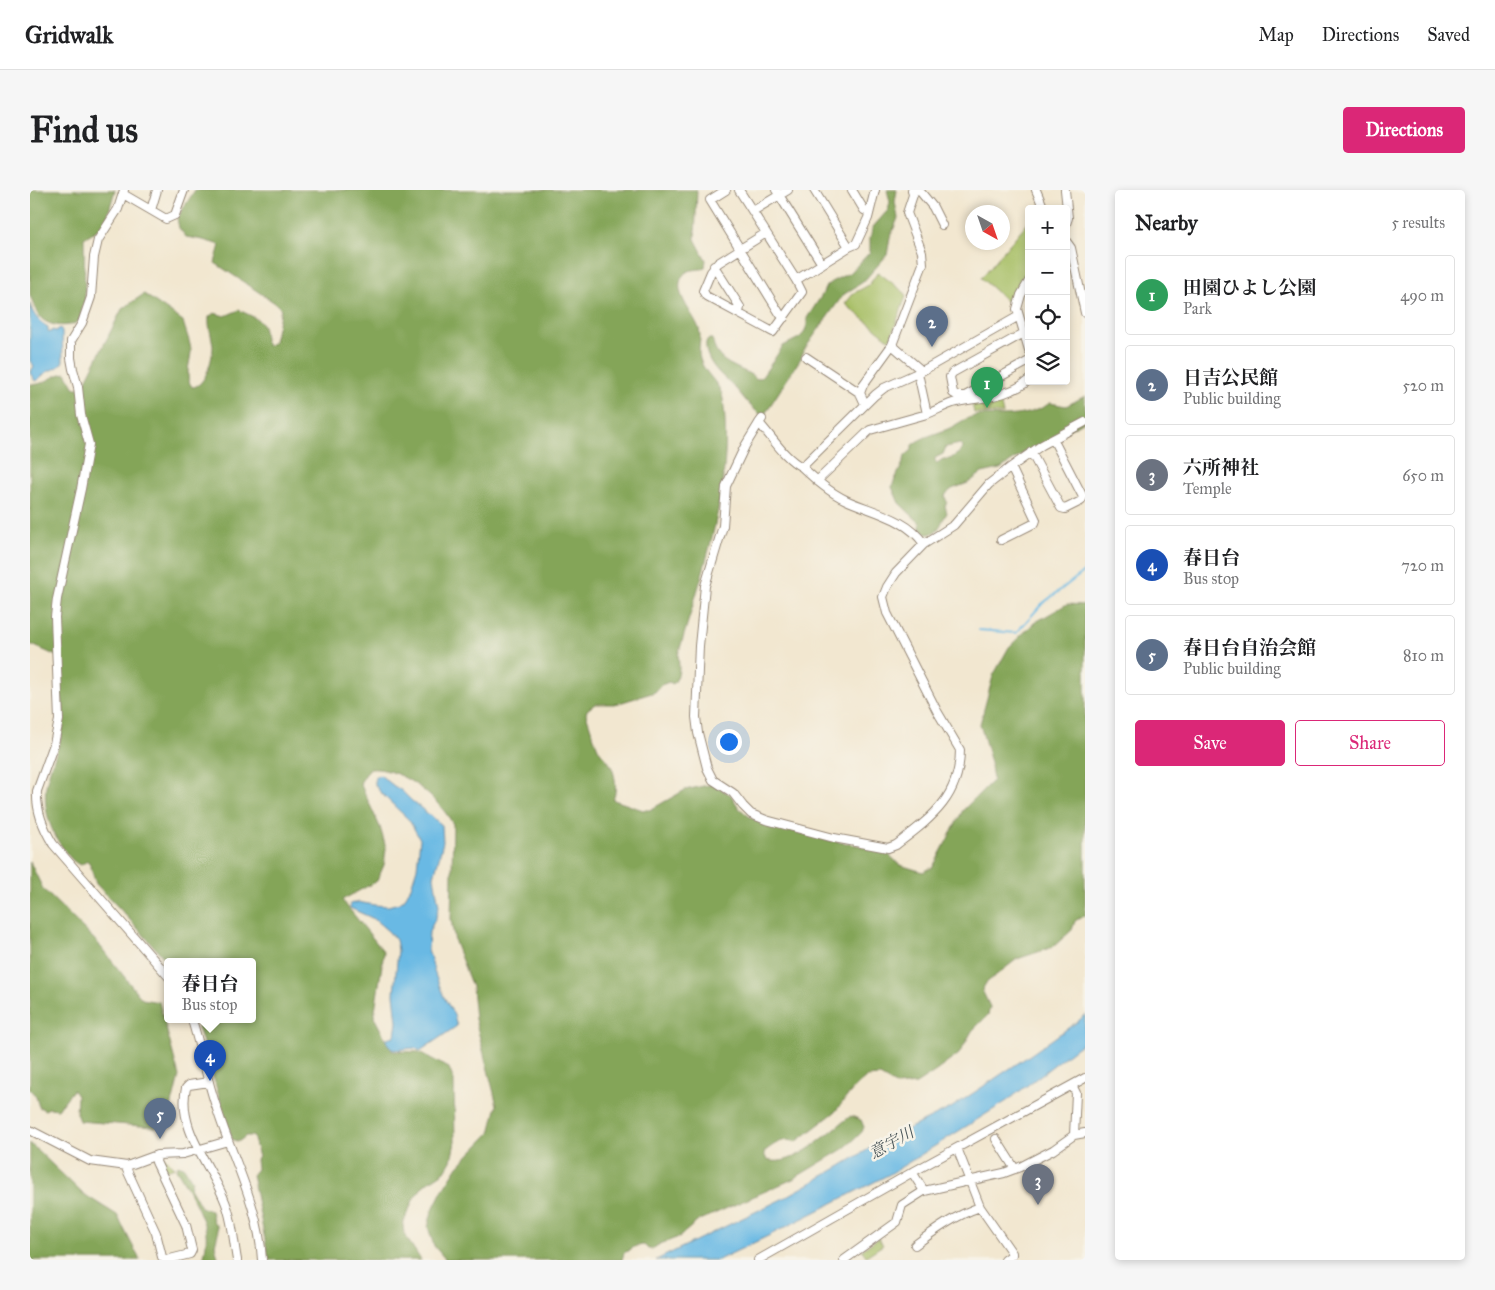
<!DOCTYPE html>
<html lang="en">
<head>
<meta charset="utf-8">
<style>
  :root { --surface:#fff; --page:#f6f6f6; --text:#202124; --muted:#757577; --line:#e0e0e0; --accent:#db2777 }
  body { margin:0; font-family:"IM FELL Great Primer","Noto Serif JP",serif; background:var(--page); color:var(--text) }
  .controls { position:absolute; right:15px; top:15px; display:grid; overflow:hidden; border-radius:5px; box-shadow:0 2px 8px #0003 }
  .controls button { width:45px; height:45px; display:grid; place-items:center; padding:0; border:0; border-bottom:1px solid var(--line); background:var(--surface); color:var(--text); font:25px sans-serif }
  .compass { position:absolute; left:935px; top:15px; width:45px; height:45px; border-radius:50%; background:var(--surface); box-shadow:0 2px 8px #0003; rotate:140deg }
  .you { position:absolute; left:698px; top:551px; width:18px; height:18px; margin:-12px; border:4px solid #fff; border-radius:50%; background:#1a73e8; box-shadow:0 0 0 8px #1a73e833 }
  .badge { display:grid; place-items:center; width:32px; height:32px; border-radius:50%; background:var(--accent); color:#fff; font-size:16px; font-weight:700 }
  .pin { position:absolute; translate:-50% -41px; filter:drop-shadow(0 1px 2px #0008) }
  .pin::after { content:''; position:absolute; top:26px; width:18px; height:15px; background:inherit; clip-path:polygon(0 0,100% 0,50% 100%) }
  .popup { position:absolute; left:134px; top:768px; width:92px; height:65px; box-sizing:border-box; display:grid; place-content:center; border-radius:5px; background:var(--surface); filter:drop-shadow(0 1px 4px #0005); font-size:16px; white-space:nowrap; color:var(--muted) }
  .popup b { font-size:19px; color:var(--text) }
  .popup::after { content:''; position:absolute; left:50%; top:100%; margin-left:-10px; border:10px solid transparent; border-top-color:var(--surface) }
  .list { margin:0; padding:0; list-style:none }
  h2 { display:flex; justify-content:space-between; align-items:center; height:65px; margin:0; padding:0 20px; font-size:21px }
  h2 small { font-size:16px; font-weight:400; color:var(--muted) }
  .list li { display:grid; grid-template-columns:32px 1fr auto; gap:15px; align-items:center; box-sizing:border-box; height:80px; margin:0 10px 10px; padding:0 10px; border:1px solid var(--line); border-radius:5px }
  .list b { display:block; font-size:19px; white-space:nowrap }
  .list p { margin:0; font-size:16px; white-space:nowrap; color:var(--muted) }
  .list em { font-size:16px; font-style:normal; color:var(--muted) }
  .actions { display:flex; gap:10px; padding:15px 20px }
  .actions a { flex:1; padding:11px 0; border:1px solid var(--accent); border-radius:5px; text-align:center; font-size:18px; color:var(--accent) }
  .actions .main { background:var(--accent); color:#fff }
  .icon { flex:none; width:28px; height:28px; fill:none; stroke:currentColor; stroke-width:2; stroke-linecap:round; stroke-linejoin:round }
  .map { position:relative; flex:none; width:1055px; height:1070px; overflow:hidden; border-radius:5px }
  header { display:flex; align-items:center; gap:30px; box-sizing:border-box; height:70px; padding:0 25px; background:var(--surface); border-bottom:1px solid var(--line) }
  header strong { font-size:24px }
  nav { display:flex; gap:28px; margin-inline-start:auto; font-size:18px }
  .intro { display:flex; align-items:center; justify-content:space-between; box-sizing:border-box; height:120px; padding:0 30px }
  h1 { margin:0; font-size:35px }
  .button { padding:12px 22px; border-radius:5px; background:var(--accent); color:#fff; font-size:18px; font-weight:700 }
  main { display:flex; gap:30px; padding:0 30px }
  aside { flex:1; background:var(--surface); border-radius:5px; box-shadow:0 2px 8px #0003 }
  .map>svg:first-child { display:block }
  .green { fill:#a6be63; stroke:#707440 }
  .forest { fill:#84a559; stroke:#60683c; fill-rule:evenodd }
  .water { fill:#69b9e4; stroke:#527281 }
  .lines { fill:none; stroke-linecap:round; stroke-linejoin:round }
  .stream { stroke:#69b9e4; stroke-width:2 }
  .minor-casing { stroke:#968877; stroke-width:10 }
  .minor { stroke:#fff; stroke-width:8 }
  .labels { text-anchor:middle; stroke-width:5; stroke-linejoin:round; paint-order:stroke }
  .water-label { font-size:16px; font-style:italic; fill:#495559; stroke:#f7f3e8 }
</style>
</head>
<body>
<header>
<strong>Gridwalk</strong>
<nav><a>Map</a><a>Directions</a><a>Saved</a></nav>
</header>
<div class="intro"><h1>Find us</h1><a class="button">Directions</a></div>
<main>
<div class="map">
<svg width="1055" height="1070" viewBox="0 0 1055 1070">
  <rect width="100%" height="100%" fill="#f7f3e8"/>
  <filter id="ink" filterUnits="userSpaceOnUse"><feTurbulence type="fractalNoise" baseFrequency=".02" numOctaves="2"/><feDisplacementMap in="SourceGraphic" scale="10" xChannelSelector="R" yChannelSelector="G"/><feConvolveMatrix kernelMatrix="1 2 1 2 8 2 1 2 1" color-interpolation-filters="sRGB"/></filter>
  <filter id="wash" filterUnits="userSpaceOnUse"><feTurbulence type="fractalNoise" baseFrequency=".0096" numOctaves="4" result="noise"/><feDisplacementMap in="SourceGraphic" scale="20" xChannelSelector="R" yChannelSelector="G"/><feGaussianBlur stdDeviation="1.12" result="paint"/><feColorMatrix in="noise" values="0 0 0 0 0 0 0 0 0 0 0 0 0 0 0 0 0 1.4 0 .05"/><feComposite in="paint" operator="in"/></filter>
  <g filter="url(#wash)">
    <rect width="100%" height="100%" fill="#f2e7d0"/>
    <path class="green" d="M998,32L999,87L982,116L951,88Z
      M848,82L875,103L876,106L860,150L815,114L824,103L839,95Z
      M969,207L973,224L944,223L942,213Z
      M130,967L134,968L145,977L133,981L129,971Z
      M848,1048L853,1055L836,1066L832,1060Z"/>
    <path class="forest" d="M0,0H85L75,35L54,48L55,109L49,131C39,138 20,137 11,128C5,122 4,113 0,106Z
      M165,0H667L665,49L676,70L675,77C669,81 660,78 654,84C640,101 664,123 669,139C672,149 667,159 670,169C674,184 691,193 693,209C705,296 672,383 648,465C649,476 651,485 643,494L639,492L631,495L625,502L586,514H565L557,520L556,524C560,535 563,547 568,558C571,565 577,568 580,574C585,583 588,599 583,609L584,610L613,620H620L655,600L683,594L701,605L709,618L721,628L731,632L792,649L832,656L858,664L870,675L893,682L903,677L933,620L963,590L960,569L950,534L963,486L979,457L1004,433L1037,414L1055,415V725L1045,731L1042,740L1023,757L987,769L956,793L952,800L960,817L958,825L942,841L929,864L906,881L886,894L867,896L850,886L837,887L823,899L805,922L766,952C754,947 744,954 734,962L735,966L737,970C765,979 800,940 821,926L831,930L834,937L832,942L825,949L813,959L763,989L668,1031L649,1047L630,1054L622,1059H618L614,1055L606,1056L594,1063L592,1070H416L404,1056L398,1037L402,1021L412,1001L428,976L460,943L467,915L445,829L442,797L425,752L421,729L423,634C408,608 371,576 339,579L330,593L350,637L356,658L354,675L347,691L312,710L354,762L344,827L362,861L389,862L419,878L424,891L425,952L421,971L415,981L394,995L384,1008L373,1034L374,1044L391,1070H239L222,985L227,979L226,970L229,967L223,946H216L208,952L202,949L166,830H222V772H138L90,719L66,694L59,672L57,671L51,675C43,673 37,664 32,657C19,639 12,614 17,591C21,573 31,555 33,536C36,514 26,493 31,468L0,454V194C13,197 23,184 36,183L45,198H52L92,119L114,104L153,131C155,140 161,153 161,162C160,174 154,186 162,197C176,197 183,167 183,156C182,146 178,137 179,127L184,123L195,126L209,120C216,124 230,128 233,136C235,143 234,149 237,156L244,152L251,119L248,115L185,73L190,55L173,50L156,47L149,38L147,28Z
      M857,0H867L865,12L868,28L860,48L857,65L833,92L813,105L774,160L771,168L738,219L735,224H730C720,217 714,208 706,199C693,186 674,173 676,152L679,149H682C684,153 684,158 686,161C693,176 716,179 727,189L732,187L753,156L769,148L774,143L777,135V128L792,105L796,96L801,92L821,82L840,62V48L843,37L858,20L860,12Z
      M1055,206V231L993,264L970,279L952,283L938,293L922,299L916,304L915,307L917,312L915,316L917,323C911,331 911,341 900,344H896L890,338V333L869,313L862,297C865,287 874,274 875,266L882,260V255C893,246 907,244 920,238C928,234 935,228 945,226C953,224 963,226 972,226C988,226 1008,222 1020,213L1036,216ZM930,254L932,255L933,258L930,262L920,269H913L907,273L905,271V268L913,264L916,257Z
      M0,672L13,699L66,751L112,809L129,812L149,886L136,938L49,931L46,923L47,906L43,900L28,919L19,918L15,920L9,917L6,907L0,899Z
      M0,953L52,1003L87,1025L110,1070H0Z
      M148,975L154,977L162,990L160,997L171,1017L181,1021L183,1031L187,1036L188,1043L185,1055L188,1068L186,1070H173C175,1061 177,1052 176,1043C175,1029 154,991 146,979Z"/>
    <path class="water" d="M0,114C3,125 9,132 18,137V141L21,142L22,140L26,141L30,138L32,141L33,171C30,178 25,178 19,181C13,183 11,189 5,191L0,183L4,176L0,171Z
      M350,585L364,596L372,601L382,611L412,635L413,652L404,687L409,716L406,727L399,742L398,759L406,787L414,807L424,825L427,836L390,861L385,858L363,860L357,853V848L365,846L367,832L364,804L368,760L366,750L358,741L344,729L320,718V714L328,712L344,715L358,716L369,713L374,710L381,697L387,678L390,649L379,630L351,603L345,595V587Z
      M1055,824V851L977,911L860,984L738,1046L688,1070H626L754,1008L809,977L847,954L921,918L1000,865L1051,829Z"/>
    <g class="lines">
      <path class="stream" d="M949,440L986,443L1012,414L1055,381"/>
    </g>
  </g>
  <g filter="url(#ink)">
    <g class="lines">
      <g class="minor-casing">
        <path id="minor" d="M94,0L88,19L68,50L64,67L61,107L52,133L41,151V168L43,179L48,197L51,225L59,254L51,299L27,409L25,427L29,530L24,554L7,601C6,620 13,638 23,654L138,786
          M696,0L680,10L750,124L754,128
          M709,0L766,90L772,102L743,142L676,106L673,101L681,82L688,73L736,43
          M746,0L792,74
          M784,0L819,57
          M822,0L834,20L838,22
          M889,0L903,17L912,35
          M1006,0L1014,19
          M1035,0L1038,28L1036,34
          M93,4L136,29L145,25L154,0
          M121,20L127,0
          M723,21L758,0
          M1036,51L1041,58L1055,123
          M684,76L710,117L709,123
          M766,90L819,57L826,54L838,28L845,0
          M999,91L991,105L987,119L999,160
          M994,143L922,183L920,187L923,203L928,206H935L999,171
          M862,155L892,181L989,126
          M776,167L830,203L835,214
          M892,181L854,198L845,205L772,277C786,290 799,302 816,310C842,322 877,328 894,354
          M888,183L897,224C905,221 914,216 923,213C948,207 978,208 999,190
          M830,203L833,195L862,155L893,74L892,62L877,23L883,5L882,0
          M732,229L729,233C742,247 755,269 772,277
          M729,233L715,256L696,296L693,336L675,396L669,456L666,527L668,543L677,578L683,590L703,603L713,616L721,624L736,630L804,648L858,658L866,655C901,628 930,608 930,560L907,521L857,423L853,407L857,397L866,383L894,354L924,335L959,294L981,277L1012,255L1055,232
          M1001,262L1031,318L1035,319L1051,311L1053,307L1023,249
          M787,291L840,240L897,224
          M971,350L1005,333L1006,330L981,277
          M162,830C171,859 177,890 187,919C203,970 229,1016 232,1070
          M179,892L159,895L156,898C146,942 187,981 198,1020C203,1036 204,1054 207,1070
          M1042,895L1046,903L1044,945
          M0,940L60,971L97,976L127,965L153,964L198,951
          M966,949L985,979
          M927,958L950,1017L982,1063V1065L975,1070
          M97,976V980L126,1043L132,1067L136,1070L160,1064L162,1060L156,1035L126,972L127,965
          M894,1001L974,983L990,977L1023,960L1044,945L1055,943
          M885,1055C905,1040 926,1025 950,1017
          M728,1070L881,983L1055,888
          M814,1070L867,1032L872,1015L894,1001L882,982"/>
      </g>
      <use href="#minor" class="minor"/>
    </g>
  </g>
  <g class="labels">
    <g class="water-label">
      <text transform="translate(861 952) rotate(-29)" y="6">意宇川</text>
    </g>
  </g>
</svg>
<div class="controls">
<button>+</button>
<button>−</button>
<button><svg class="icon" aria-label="locate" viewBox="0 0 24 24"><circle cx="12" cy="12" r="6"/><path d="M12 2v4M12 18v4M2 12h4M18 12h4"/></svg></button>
<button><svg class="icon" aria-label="layers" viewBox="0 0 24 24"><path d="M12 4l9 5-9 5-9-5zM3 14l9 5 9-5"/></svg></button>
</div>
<svg class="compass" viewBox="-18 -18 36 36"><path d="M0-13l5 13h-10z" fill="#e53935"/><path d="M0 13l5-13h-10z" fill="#757577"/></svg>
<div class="you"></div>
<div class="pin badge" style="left:957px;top:218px;background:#2e9e5b">1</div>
<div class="pin badge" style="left:902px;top:157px;background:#5c6f8a">2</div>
<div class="pin badge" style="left:1008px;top:1015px;background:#6b7280">3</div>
<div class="pin badge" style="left:180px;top:891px;background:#1a4fb4">4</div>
<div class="popup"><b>春日台</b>Bus stop</div>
<div class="pin badge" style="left:130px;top:949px;background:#5c6f8a">5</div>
</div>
<aside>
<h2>Nearby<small>5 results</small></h2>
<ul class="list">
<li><span class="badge" style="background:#2e9e5b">1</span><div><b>田園ひよし公園</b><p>Park</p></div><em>490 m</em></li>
<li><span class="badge" style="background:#5c6f8a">2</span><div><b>日吉公民館</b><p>Public building</p></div><em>520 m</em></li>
<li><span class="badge" style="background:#6b7280">3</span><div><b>六所神社</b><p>Temple</p></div><em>650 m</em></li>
<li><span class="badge" style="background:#1a4fb4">4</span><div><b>春日台</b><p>Bus stop</p></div><em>720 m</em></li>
<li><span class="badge" style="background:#5c6f8a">5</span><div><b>春日台自治会館</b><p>Public building</p></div><em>810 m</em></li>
</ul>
<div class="actions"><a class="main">Save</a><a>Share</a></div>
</aside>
</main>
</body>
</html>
